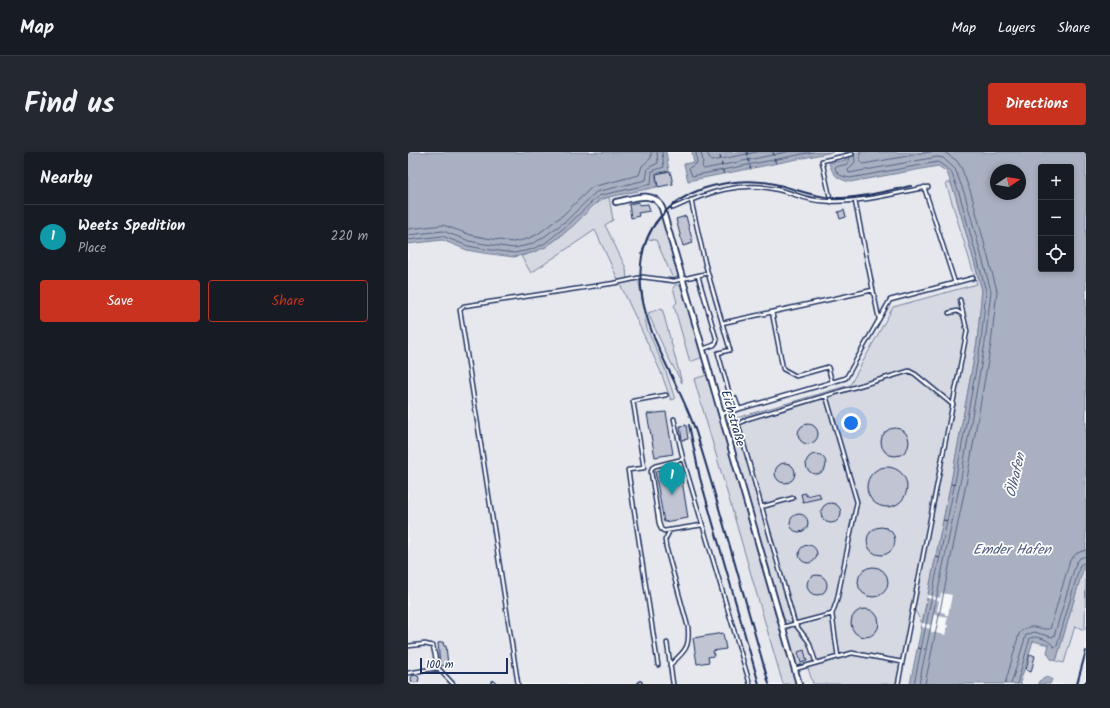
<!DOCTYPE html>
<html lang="en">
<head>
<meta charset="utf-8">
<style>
  :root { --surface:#171b24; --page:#242831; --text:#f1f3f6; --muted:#9ea1a6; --line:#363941; --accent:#c8321e }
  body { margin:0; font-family:Kalam,sans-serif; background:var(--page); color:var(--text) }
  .controls { position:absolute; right:12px; top:12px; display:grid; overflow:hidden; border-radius:4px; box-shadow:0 2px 6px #0003 }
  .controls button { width:36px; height:36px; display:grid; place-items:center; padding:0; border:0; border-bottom:1px solid var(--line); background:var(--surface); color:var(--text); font:20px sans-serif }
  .compass { position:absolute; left:582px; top:12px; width:36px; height:36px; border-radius:50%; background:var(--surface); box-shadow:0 2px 6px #0003; rotate:78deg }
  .scale { position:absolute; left:12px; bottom:10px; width:88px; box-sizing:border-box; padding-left:4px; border:2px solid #1b2f5e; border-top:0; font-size:11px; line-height:14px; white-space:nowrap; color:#1b2f5e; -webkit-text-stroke:3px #fff; paint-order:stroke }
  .you { position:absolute; left:443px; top:271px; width:14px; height:14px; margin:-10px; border:3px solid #fff; border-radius:50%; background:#1a73e8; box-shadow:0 0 0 6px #1a73e833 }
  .badge { display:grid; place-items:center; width:26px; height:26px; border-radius:50%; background:var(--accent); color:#fff; font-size:13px; font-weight:700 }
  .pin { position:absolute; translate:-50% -33px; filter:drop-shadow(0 1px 2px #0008) }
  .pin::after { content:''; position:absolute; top:21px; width:14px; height:12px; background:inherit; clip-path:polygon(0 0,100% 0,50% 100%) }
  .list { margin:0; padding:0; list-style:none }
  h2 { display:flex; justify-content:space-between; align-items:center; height:52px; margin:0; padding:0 16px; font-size:17px }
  h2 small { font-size:13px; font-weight:400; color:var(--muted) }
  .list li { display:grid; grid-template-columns:26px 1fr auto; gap:12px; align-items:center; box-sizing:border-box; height:64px; padding:0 16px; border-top:1px solid var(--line) }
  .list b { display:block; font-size:15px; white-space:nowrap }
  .list p { margin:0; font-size:13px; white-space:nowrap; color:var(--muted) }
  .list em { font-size:13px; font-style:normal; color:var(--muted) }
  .actions { display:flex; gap:8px; padding:12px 16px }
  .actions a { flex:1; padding:9px 0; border:1px solid var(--accent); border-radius:4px; text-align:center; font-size:14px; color:var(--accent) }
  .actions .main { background:var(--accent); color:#fff }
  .icon { flex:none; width:22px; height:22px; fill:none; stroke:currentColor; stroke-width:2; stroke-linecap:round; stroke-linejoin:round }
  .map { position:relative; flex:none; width:678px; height:532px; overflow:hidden; border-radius:4px }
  header { display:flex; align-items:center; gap:24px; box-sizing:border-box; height:56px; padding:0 20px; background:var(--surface); border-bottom:1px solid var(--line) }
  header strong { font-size:19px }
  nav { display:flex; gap:22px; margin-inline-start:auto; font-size:14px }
  .intro { display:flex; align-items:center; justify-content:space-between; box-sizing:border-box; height:96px; padding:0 24px }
  h1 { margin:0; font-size:28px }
  .button { padding:10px 18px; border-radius:4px; background:var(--accent); color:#fff; font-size:14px; font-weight:700 }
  main { display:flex; gap:24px; padding:0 24px }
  aside { flex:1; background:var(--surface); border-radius:4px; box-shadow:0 2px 6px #0003 }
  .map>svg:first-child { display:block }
  .built { fill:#e6e8ee }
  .green { fill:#d6d9e2; stroke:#7884a0 }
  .water { fill:#a9b0c1; stroke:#707c99; fill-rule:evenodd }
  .pier { fill:#f6f7f9 }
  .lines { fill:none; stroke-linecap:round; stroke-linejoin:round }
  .shore { stroke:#546386; stroke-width:1 }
  .building { fill:#c0c4d3; stroke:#1b2f5e }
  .service-casing { stroke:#1b2f5e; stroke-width:5.5 }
  .minor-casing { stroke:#1b2f5e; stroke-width:8 }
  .path { stroke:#1b2f5e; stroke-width:1; stroke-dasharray:4 3; stroke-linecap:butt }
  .service { stroke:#fff; stroke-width:2.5 }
  .minor { stroke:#fff; stroke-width:4.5 }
  .rail { stroke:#1b2f5e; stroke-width:2 }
  .labels { text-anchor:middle; stroke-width:3.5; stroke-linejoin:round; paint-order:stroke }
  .street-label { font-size:13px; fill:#1b2f5e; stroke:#fff }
  .water-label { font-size:14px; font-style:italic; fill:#4d5c81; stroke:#fff }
</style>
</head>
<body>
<header>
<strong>Map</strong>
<nav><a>Map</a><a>Layers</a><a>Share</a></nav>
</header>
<div class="intro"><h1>Find us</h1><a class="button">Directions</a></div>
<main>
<aside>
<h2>Nearby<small></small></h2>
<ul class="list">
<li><span class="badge" style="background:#0f9aa8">1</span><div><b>Weets Spedition</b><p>Place</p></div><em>220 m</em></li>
</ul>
<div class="actions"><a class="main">Save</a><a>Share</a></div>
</aside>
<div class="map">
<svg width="678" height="532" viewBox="0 0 678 532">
  <rect width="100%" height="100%" fill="#f6f7f9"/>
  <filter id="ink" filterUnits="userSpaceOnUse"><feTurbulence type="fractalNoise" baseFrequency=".025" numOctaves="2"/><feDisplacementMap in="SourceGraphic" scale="8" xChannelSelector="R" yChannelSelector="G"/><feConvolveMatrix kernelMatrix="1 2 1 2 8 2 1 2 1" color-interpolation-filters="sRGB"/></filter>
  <g filter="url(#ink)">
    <path class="built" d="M258,0H284L286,10L280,29L425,0H437L438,8L431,28L441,30L530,14L539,20L548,45L574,138L569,190L544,325L502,532H0V92L34,88L59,98L75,101L106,105L123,101L138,95L165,74L192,47L249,35L248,22L261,19Z
      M678,407V532H642L644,527L631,529L630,532L612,531L625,489L641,493L648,509Z"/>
    <path class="green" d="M538,31H543L548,45L574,138L569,190L544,325L514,471L506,457L490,532H405L399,513L387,517L391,532H375L286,227L299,223L368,465L386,513L379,479L386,472L377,468L374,463L321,277L320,268L327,262L328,266L442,233L485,155L569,132Z
      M201,45L205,68L197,73L218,116L219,128L230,125L239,177L257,217L267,247L263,248L252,218L187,78L123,121L113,104C134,99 150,88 165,73C177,63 186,49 201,45Z
      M255,61L271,123L265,127L266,129L248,88L239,87L247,70Z
      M267,133H270L275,137L295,205L282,210L266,154L269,150L265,136Z
      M254,156L274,231L259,203L240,161Z
      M678,407L677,478L667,474L656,511L648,509Z"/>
    <path class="water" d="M0,0H258L261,19L247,21L249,35L192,47L165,74L138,95L123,101L106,105L75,101L59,98L34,88L0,92Z
      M284,0H425L280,29L276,12L286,10Z
      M437,0H678V407L648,509L643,507L639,500L641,493L625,489L612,531L614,532H502L544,325L569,190L574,138L548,45L539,20L530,14L442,30C429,27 425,23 421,11L438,8ZM633,15H663V117H633ZM588,18H612V42H588Z
      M639,525L644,527L642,532H630L631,529Z"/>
    <path class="pier" d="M533,441L544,443L540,463H537V461L529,459L531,449L519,446V443L532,446Z
      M526,462L540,465L538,473H540L537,483L523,480V477L514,475V471L523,473Z"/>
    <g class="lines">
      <path class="shore" d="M288,0L289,11L281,16L284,24L405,0
        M293,0L295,9L294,15L296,17L379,0
        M299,0L303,9L349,0
        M446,0L447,10L440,18L441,21L529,5L535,6L547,17L557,43L583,139L577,191L553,326L511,532
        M452,0L453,11L455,12L522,0
        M442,5L440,12L427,15C428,23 435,25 442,26L530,10L543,19L552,44L578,139L573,190L548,325L506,532
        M0,77L35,73L63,83L78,86L105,90L119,87L130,82L155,63L184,35L231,23L234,14L243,6V0
        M0,83L35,79L61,89L77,92L106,96L121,93L133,87L159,68L188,40L238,28L240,16L250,11L249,0
        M0,88L34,84L60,94L76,97L106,101L122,98L136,92L162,71L190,44L243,32L244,19L256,15L254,0
        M517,532L559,327L583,192L589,139L563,41L553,15L548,8L536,0
        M597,532L611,482C621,469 630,478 642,477L662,408L669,401L678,398
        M603,532L618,483L626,480L644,485L646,484L668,411L672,406L678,404
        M609,532L622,486C629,483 642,488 646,495L649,494L672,413L678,410"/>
    </g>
    <path class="building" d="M262,19L265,32L250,35L248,22Z
      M231,50V53L240,52L242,59L230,61L231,64L223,66L221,52Z
      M436,58L438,65L432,67L430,60Z
      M278,64L285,91L275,94L268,67Z
      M258,260L265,302L247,305L239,262Z
      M390 282a10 10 0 1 1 20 0a10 10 0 1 1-20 0Z
      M278,273L280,287L274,288L272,274Z
      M473 290a14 14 0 1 1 28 0a14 14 0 1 1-28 0Z
      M398 312a10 10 0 1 1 20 0a10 10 0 1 1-20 0Z
      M367 321a10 10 0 1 1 20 0a10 10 0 1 1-20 0Z
      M272,315L280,366L256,370L247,319Z
      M459 335a20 20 0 1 1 40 0a20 20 0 1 1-40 0Z
      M398,341V344L411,341L413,346L395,350L393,342Z
      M413 361a10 10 0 1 1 20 0a10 10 0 1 1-20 0Z
      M382 371a9 9 0 1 1 18 0a9 9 0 1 1-18 0Z
      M459 389a14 14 0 1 1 28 0a14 14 0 1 1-28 0Z
      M391 402a9 9 0 1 1 18 0a9 9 0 1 1-18 0Z
      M450 430a15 15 0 1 1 30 0a15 15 0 1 1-30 0Z
      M399 433a10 10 0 1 1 20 0a10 10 0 1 1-20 0Z
      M443 471a14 14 0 1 1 28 0a14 14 0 1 1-28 0Z
      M315,481L318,497L305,499L306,504L300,505L301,510L289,512L285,486Z
      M35,490L36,494H38L40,513L32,514L30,491Z
      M396,498L399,509L393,511L390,500Z
      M622,502L627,504L623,520L618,518Z
      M3 527a4 4 0 1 1 8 0a4 4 0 1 1-8 0Z"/>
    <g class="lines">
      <g class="service-casing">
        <path id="service" d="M516,35L547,131
          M283,48L297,111L322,198L310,201L323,247L327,246L331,257
          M447,49L465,138
          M423,50L414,9L444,2
          M265,56C298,41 333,28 371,38C385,41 400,49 415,49C451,52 485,41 520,35
          M290,124L309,189L306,193L295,197
          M364,160L375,217L388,224L420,215L424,230
          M541,161L549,159L555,163
          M314,171L465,138L471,167
          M418,244L449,350L429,448L424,462
          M314,262L438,226L482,148L565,126
          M266,267L275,307L342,532
          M275,307L247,314L244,316L243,320L251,371L253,377L256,379L294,373
          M353,355L385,346
          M262,378L257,388L258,395L280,475C282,496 277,499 262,513
          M375,475L424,462L430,505
          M259,491L265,532
          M0,494L17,492L25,494L30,516L45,532
          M408,511L401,490L387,472L330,272L339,267L501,219L507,222L545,253
          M250,513L220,318L236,316L225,249L258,243
          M387,517L444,501L494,510
          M0,521L30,516
          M85,531L86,532
          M232,531V532
          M110,532L52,158L56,154L207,131L235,125L266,129L300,121
          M490,532L559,179L552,148"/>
      </g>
      <g class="minor-casing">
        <path id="minor" d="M208,50C224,47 246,37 254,56L391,532"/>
      </g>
      <path class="path" d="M339,0L343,19
        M365,0L368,13
        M312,4L316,24
        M543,332L549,333
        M535,368L542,369
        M527,405L534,406
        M509,496L517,497"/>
      <use href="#service" class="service"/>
      <use href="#minor" class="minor"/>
      <path class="rail" d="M281,273L292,326L351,532
        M361,532C337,448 314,363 288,280C270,225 227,173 233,112C236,76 260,49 294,37C315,30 339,27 362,31C383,35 402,44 424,46C450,47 478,39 503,34
        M669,532L678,499"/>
    </g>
  </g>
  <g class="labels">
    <g class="street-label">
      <text transform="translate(326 266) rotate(74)" y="5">Eichstraße</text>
    </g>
    <g class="water-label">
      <text transform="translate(607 323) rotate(-77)" y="5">Ölhafen</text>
      <text x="604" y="402">Emder Hafen</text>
    </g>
  </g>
</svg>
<div class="controls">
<button>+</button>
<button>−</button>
<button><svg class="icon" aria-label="locate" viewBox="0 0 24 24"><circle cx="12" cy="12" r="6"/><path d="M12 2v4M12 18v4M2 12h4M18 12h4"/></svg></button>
</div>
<svg class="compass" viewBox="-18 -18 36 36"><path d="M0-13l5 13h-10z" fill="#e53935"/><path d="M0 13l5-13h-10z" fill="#9ea1a6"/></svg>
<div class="scale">100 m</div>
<div class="you"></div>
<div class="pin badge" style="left:264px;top:343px;background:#0f9aa8">1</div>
</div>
</main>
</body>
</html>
